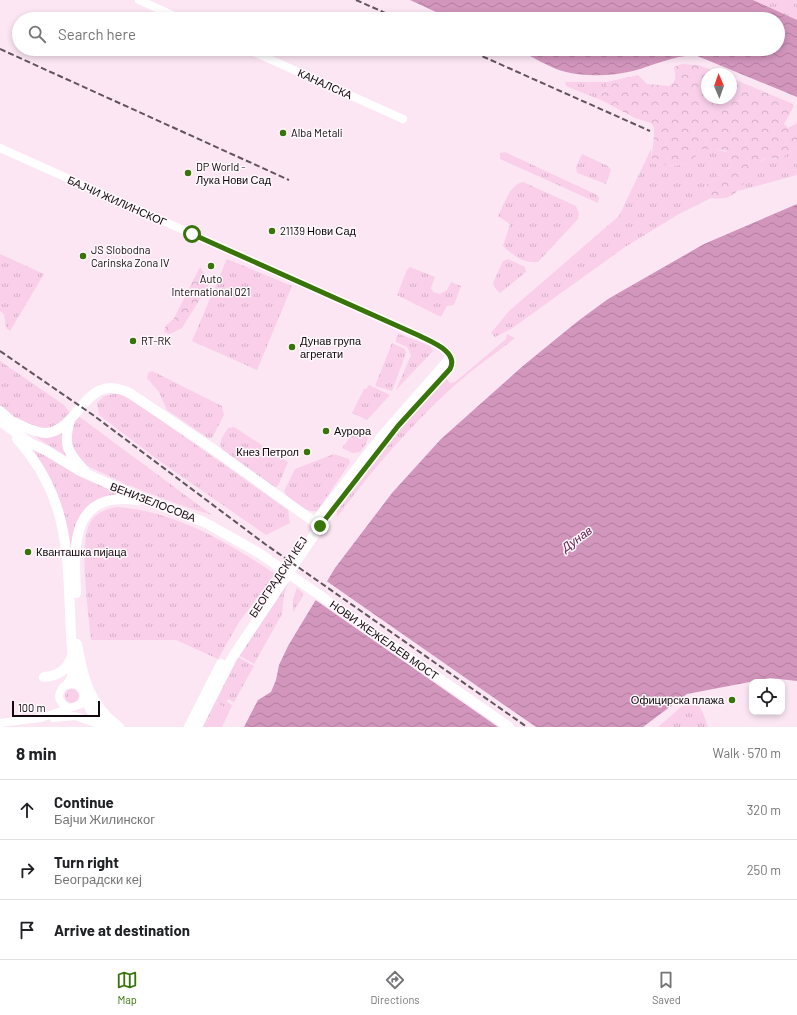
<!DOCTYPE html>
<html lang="en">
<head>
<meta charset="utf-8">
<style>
  :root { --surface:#fff; --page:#f2f2f2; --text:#202124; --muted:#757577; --line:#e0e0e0; --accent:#387409 }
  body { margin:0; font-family:Barlow,sans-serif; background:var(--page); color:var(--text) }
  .controls { position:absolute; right:12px; bottom:12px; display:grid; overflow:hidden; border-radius:8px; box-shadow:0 2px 6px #0003 }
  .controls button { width:36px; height:36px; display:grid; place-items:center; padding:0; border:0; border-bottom:1px solid var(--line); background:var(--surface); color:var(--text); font:20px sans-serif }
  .compass { position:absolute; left:701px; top:68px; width:36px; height:36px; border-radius:50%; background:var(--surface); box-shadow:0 2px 6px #0003; rotate:358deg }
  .scale { position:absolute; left:12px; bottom:10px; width:88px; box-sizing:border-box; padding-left:4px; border:2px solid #11080e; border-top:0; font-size:11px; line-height:14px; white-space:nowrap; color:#11080e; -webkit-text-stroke:3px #fff9fc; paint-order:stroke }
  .stop { position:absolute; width:12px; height:12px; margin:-9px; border:3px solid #387409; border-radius:50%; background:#fff }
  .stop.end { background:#387409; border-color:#fff; box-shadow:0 1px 4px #0008 }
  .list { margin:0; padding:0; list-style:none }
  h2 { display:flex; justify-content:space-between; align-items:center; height:52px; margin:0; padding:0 16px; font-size:17px }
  h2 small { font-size:13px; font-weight:400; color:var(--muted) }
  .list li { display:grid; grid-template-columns:26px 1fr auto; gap:12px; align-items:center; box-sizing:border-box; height:60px; padding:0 16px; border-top:1px solid var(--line) }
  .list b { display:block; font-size:15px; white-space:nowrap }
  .list p { margin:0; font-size:13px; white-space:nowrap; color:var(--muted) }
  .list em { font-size:13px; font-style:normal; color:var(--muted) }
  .icon { flex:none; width:22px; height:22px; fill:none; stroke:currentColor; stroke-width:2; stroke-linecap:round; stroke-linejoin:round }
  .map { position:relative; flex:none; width:797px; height:727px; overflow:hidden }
  .search { position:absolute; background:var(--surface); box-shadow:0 2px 6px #0003; left:12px; right:12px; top:12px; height:44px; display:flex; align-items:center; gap:10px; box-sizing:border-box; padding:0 14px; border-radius:22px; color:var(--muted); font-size:15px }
  .sheet { height:232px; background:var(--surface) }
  nav { display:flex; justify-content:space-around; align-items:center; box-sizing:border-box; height:56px; border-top:1px solid var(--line); background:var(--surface); font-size:11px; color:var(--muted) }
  nav a { display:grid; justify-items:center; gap:2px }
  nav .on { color:var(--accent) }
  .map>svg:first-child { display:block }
  .grass { fill:url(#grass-tufts) }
  .forest { fill:url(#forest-crowns) }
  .garden { fill:#f9cfe9 }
  .water { fill:url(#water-waves) }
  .pier { fill:#fce6f4 }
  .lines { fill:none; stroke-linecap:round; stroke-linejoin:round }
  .minor { stroke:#fff; stroke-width:8 }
  .major { stroke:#fff; stroke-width:10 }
  .rail { stroke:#61545d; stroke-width:2; stroke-dasharray:6 3; stroke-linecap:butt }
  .route { stroke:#387409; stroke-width:5 }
  .poi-dot { fill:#387409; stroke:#fff9fc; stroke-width:1.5 }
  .labels { text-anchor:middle; stroke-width:3; stroke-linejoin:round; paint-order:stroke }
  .street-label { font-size:11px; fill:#11080e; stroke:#fff9fc }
  .poi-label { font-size:11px; fill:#11080e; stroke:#fff9fc; text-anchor:start }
  .water-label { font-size:12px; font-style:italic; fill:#60194d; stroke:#fff9fc }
</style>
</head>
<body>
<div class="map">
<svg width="797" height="727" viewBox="0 0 797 727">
  <defs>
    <pattern id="grass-tufts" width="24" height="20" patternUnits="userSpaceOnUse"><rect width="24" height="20" fill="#f9cfe9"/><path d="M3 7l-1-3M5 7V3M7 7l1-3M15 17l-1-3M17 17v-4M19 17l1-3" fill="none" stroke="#d4b0c7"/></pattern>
    <pattern id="forest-crowns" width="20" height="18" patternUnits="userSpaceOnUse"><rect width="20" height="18" fill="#f9cfe9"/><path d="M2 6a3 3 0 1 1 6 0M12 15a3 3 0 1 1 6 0" fill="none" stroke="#d4b0c7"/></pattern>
    <pattern id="water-waves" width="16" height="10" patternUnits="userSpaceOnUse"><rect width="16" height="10" fill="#d295bc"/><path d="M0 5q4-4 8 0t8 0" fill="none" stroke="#b37fa0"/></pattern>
  </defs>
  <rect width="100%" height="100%" fill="#fce6f4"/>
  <path class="grass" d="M753,0H797V20Z
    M565,82H607L608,87L599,96L601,100L566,86Z
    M797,147V175L738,191L755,165L767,158L780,159Z
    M709,148L727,152L731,167L705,186L711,198L679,214L625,247L511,329L495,337L491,333L509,311L619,216L651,149L652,163C663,166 684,168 693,160C696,157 698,152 700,149Z
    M505,152L597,195L599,198L598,203L500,159V153Z
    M582,154L608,166L611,170L606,184L577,173L576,167Z
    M523,182L576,206L579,214L578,219L538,262C525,264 512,255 503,246L510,224L498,216C504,205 509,185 523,182Z
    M0,254L44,274L10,331L6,328L4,314L0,311Z
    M227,259L292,286L257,370L192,341Z
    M508,259L525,267L526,272L500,293L495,288L493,283L503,261Z
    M410,267L435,277L431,288L433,292L440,294L447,290L451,282L461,286L454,305L447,306L441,317L397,295L407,270Z
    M399,334L430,346L433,351L396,390L411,355L407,347L396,342V337Z
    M507,334L515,338C500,350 484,361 469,373C419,415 376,465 337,517V510L403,424L446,378L450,383L455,382L506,339Z
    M392,343L405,349L406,353L392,391L375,386Z
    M0,361L64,405L70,413L52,430C29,430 17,421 0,406Z
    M152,371L222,406L224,415L212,438H208L167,410L159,392L147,378L148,373Z
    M369,385L390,395L367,420L352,413L364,389H366Z
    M114,394H124L288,510L290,523L266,535L161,462L99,415L97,403L104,396Z
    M77,415L212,515L180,505L128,485L83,464L75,456L68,434Z
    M234,427L288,462L278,486L274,488L223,451C217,443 223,436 228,428Z
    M354,427L365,432L368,437L366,444L360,452L352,453L342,448L354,432L352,429Z
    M63,431L68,457L34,436Z
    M28,448H36L123,494C83,499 73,518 70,557L63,517Z
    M334,454L349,459L350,463L317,511C306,513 288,501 284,491L295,469Z
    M118,507C177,512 227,542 275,574L239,622L218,659L176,640H91C89,616 78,542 90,523C96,512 106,509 118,507Z
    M288,583L284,594L282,614L254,664L238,655Z
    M297,588L303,593L302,598L293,612V599Z
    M238,657L254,666L234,702L228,699L227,702L232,705L230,710L216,703L205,727H200Z
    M65 696a7 7 0 1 1 14 0a7 7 0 1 1-14 0Z
    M688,701C702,703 704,716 708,727H658Z"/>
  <path class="forest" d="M682,64L698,65L722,74H707V98H731V78L791,103L794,106L784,124L788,128L797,123V147L780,159C776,159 770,157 767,158C744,165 747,204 711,198L705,186L731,167L727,152L724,150L700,149C698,152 696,157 693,160C684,168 662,166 652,163C651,149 655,140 654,127L651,123L635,118L601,100L599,96L607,89V82L638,75L647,84L669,86C678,80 675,76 674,67Z
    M200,267L210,283L182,328L170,334L164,332L166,325L173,320Z"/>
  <path class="garden" d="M216,703L230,710L222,727H205Z"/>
  <path class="water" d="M410,0H753L797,20V97L695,55C672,56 655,65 633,71C612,76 587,77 566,72C549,68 532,56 516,49H778V19H451Z
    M797,204V681L770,678L687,694L643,727H244L258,700L271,692L276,680L279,665L288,646L335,568L392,493L441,439L524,365L578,321L608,299L704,244Z"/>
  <path class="pier" d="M325,580L536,727H498L314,599Z"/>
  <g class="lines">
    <path class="minor" d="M139,0L181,19
      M247,49L403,119
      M0,148L420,336C432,342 447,347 452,361L450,369L398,426L320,526
      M314,522L379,438L450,357
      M84,696L81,704L70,708C62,706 56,698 61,690C63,686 67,684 71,684C85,683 84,703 91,712C98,718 106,723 115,727
      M54,718L75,716L101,725
      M0,723L41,718L70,708"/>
    <path class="major" d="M0,411L18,427
      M70,420C63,445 67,452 84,470
      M0,421L30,443L47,451L80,471L136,496L204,522L259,553L509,727
      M13,422C24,426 34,433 46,433C81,430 85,369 131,394L213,449L320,526L232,658L197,727
      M17,439C71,499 67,557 71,633C71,646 77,675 68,684
      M76,593C74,545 70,491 138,500
      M77,644C83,678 89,705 119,727
      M78,669L81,688
      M44,677C57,676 67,670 71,658
      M189,727L221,664"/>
    <path class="rail" d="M356,0L399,19
      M0,49L289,180
      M466,49L650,131
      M0,351L93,415L265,544L527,727"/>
  </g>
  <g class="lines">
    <path class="route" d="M192,234L420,336C432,342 459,352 450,369L398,426L320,526"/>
  </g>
  <g class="poi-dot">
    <circle cx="283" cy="133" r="4"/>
    <circle cx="188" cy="173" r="4"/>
    <circle cx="272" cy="231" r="4"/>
    <circle cx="83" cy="256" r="4"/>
    <circle cx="211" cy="266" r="4"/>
    <circle cx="133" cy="341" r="4"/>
    <circle cx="292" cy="347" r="4"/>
    <circle cx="326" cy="431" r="4"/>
    <circle cx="307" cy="452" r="4"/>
    <circle cx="28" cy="552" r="4"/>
    <circle cx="732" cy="700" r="4"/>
  </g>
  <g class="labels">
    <g class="street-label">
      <text transform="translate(325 84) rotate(24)" y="4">КАНАЛСКА</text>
      <text transform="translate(117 201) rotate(24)" y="4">БАЈЧИ ЖИЛИНСКОГ</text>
      <text transform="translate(153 502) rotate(21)" y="4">ВЕНИЗЕЛОСОВА</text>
      <text transform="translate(278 577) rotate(-56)" y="4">БЕОГРАДСКИ КЕЈ</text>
      <text transform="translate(384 640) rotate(35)" y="4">НОВИ ЖЕЖЕЉЕВ МОСТ</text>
    </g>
    <g class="poi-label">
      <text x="291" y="137">Alba Metali</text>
      <text x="196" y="171">DP World -<tspan x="196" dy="13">Лука Нови Сад</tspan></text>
      <text x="280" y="235">21139 Нови Сад</text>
      <text x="91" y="254">JS Slobodna<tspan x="91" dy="13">Carinska Zona IV</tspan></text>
      <text x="211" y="283" text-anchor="middle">Auto<tspan x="211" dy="13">International 021</tspan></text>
      <text x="141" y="345">RT-RK</text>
      <text x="300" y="345">Дунав група<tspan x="300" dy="13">агрегати</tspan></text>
      <text x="334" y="435">Аурора</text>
      <text x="299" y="456" text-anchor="end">Кнез Петрол</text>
      <text x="36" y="556">Кванташка пијаца</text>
      <text x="724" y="704" text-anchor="end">Официрска плажа</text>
    </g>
    <g class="water-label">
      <text transform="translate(577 539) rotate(-36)" y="4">Дунав</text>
    </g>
  </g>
</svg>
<div class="controls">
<button><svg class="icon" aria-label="locate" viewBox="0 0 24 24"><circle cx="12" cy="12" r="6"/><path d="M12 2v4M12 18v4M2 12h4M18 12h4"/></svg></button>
</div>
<svg class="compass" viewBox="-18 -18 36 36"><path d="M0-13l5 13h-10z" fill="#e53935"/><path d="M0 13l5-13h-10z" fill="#757577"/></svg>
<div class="scale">100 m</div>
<div class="stop" style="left:192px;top:234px"></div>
<div class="stop end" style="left:320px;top:526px"></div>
<div class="search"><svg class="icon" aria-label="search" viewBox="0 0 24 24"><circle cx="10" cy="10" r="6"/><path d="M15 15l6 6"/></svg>Search here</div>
</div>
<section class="sheet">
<h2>8 min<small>Walk · 570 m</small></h2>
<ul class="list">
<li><svg class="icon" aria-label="ahead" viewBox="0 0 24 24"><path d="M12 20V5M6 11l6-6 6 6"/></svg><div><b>Continue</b><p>Бајчи Жилинског</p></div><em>320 m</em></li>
<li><svg class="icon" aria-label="right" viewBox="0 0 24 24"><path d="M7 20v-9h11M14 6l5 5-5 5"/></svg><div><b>Turn right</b><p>Београдски кеј</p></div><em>250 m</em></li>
<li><svg class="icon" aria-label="arrive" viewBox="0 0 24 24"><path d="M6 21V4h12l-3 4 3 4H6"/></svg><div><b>Arrive at destination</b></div></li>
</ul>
</section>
<nav>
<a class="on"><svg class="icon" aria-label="map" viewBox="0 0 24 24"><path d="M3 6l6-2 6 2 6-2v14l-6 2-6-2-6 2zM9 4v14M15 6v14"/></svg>Map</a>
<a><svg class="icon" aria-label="directions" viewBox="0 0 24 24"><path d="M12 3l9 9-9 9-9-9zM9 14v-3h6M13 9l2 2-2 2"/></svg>Directions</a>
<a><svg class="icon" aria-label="saved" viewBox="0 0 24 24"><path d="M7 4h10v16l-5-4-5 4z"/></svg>Saved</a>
</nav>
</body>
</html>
